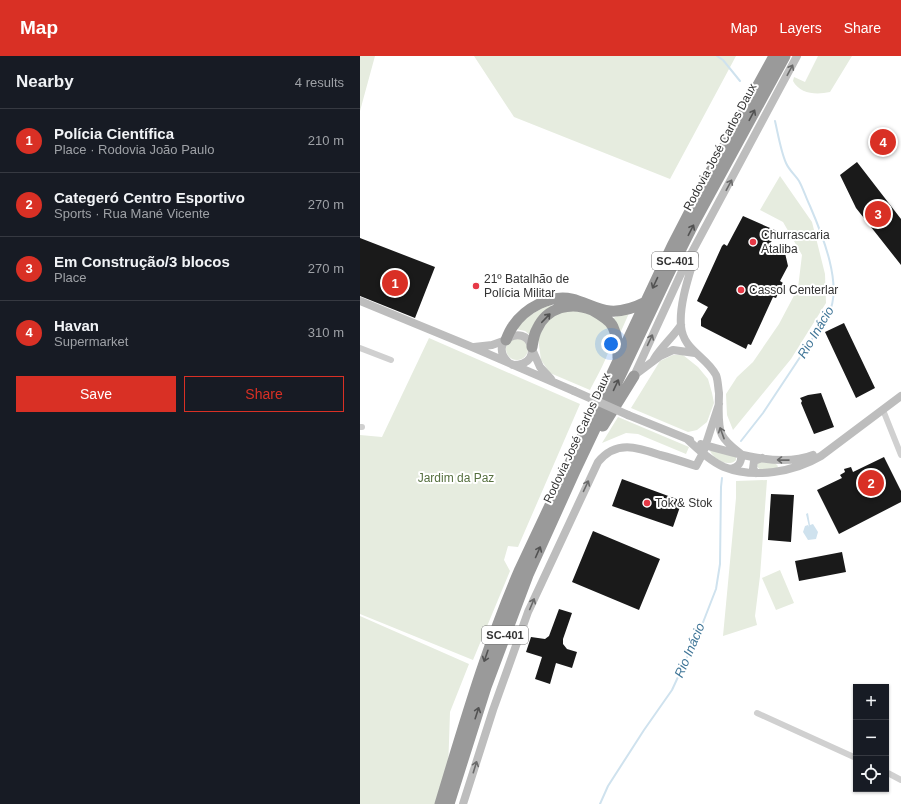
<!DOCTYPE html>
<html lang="en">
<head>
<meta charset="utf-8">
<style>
  :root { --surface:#171b24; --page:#20242c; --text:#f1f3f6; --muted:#9ea1a6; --line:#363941; --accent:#d93025 }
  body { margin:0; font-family:Helvetica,sans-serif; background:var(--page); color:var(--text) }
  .controls { position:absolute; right:12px; bottom:12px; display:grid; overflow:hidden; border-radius:0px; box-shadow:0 1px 3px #0004 }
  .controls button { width:36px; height:36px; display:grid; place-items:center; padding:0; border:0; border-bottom:1px solid var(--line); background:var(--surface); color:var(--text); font:20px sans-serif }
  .you { position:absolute; left:251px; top:288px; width:14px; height:14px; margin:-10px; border:3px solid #fff; border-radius:50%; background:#1a73e8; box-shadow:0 0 0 6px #1a73e833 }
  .badge { display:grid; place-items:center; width:26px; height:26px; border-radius:50%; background:var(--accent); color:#fff; font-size:13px; font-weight:700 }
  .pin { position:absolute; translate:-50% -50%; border:2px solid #fff; box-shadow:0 1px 4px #0006 }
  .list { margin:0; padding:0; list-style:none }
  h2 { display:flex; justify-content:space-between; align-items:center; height:52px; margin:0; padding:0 16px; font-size:17px }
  h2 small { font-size:13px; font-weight:400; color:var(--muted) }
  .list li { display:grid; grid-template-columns:26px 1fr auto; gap:12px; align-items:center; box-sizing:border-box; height:64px; padding:0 16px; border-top:1px solid var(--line) }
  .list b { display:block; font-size:15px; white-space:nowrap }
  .list p { margin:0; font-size:13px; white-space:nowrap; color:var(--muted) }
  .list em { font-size:13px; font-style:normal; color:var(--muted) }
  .actions { display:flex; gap:8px; padding:12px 16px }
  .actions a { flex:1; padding:9px 0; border:1px solid var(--accent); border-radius:0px; text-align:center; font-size:14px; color:var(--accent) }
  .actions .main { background:var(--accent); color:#fff }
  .icon { flex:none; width:22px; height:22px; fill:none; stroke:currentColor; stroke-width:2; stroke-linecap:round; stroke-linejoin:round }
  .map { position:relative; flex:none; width:541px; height:748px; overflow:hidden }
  header { display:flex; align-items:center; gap:24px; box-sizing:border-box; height:56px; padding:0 20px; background:var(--accent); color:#fff }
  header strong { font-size:19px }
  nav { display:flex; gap:22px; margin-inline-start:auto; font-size:14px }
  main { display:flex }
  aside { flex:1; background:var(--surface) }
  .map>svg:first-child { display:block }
  .green { fill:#e6ecdf }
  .water { fill:#cfe2ee }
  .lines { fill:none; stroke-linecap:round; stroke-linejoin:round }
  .stream { stroke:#cfe2ee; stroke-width:2 }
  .building { fill:#1a1a1a }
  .street { stroke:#d0d0d0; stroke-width:6 }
  .secondary { stroke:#bdbdbd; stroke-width:8 }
  .highway { stroke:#9a9a9a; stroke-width:11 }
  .secondary-bridge { stroke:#bdbdbd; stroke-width:8 }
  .oneway { stroke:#6a6a6a }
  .oneway2 { stroke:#525252 }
  .poi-dot { fill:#e63946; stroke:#fff; stroke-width:1.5 }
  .labels { text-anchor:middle; stroke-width:4; stroke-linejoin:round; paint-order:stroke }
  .shield { fill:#fff; stroke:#707070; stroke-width:1 }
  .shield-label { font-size:11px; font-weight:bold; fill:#333 }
  .street-label { font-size:12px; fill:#333; stroke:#fff }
  .poi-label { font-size:12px; fill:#333; stroke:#fff; text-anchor:start }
  .park-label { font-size:12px; fill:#56703f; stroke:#fff }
  .water-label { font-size:13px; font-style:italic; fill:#3f7597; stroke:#fff }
</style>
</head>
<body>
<header>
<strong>Map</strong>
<nav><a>Map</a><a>Layers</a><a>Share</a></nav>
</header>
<main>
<aside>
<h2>Nearby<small>4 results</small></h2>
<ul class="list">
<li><span class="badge">1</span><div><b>Polícia Científica</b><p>Place · Rodovia João Paulo</p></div><em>210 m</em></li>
<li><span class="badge">2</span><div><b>Categeró Centro Esportivo</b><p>Sports · Rua Mané Vicente</p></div><em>270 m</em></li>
<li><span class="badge">3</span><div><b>Em Construção/3 blocos</b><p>Place</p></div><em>270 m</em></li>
<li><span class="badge">4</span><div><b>Havan</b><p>Supermarket</p></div><em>310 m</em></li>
</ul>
<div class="actions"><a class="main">Save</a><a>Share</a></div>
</aside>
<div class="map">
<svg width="541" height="748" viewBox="0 0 541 748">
  <rect width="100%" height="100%" fill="#fff"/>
  <path class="green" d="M0,0H15L0,55Z
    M114,0H376L310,123L154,61Z
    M458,0H492L470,36C456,39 440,38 433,25L434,21L445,26Z
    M420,120L452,166L465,218L466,247L431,303L373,374L367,359L366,338L377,321L393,306L419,268L438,232L442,199L423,166L400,154Z
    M191,249L192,251L171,280L165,275L156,273C166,261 176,254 191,249Z
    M209,253C220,254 232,257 240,264C245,268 250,273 251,279C254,292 236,322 230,334L190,317L181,304L178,282L190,261Z
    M270,255L258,282L253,262Z
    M69,282L220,348L158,491L148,490L144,504L150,515L113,604L0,558V379L22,381Z
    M146 293a11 11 0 1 1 22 0a11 11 0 1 1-22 0Z
    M313,299H323L338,311L348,323L352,337L354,347L347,366L337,374L328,376L271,352L300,305Z
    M258,361L329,391L326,398L278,378L266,377L242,387Z
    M352,394L376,401V404C368,412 354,403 350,395Z
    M400,406L415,407L418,410L417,412L401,414L397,411L398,407Z
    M407,424L400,520L395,560L397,569L363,580L376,442V425Z
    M420,514L434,547L416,554L402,522Z
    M0,560L109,608L90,656L88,715L76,748H0Z"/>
  <path class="water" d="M448,457L450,469L453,468L458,476L456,483L448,484L443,476L445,470L448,469L449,471L446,458Z"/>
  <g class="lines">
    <path class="stream" d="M357,0L363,4L380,25
      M381,385L403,357L468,259C484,231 462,178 450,150C446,142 443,132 439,125C435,119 429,114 426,107C421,96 418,78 415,65
      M240,748L248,730L284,674L312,634L342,569L356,533L360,508L361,431L362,422"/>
  </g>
  <path class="building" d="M497,106L541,163V209L496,152L480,119Z
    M383,160L417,175L410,188L425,197L428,210L420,225L423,227L416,242L413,241L391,289L388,288L386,293L341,270V263L348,251L337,245L362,190L364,188L367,190Z
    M0,182L75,211L55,262L0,240Z
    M484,267L515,332L496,342L465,276Z
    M461,337L474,371L454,378L441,347L442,345L440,342L448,339Z
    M524,401L541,435V446L479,478L457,434L482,422L480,419L485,416L484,413L491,411L493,416Z
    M262,423L322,445L313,471L252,450Z
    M411,438L434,439L431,486L408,484Z
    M233,475L300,503L279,554L212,526Z
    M482,496L486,516L439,525L435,505Z
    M199,553L212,557L203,583V588L207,593L217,596L212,612L196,607L190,628L175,623L182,601L166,596L171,581L185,583L189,580Z"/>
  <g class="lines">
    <path class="street" d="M0,292L31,304
      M523,354L541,399
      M0,371H2
      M397,657L496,702
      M526,716L541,724"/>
    <path class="secondary" d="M335,199C329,220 319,248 321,270C323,294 346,300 356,319C358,324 358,331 359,337C359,349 357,369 362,379C366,387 375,393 381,398C382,407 379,411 370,413
      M0,245L112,291L214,335
      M114,291L132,289L146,284
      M172,293L180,311L191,323
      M294,303C302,290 313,281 321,269
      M148,306C127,285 165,267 171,290C173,294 172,298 170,302C166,308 160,309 153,309
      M276,318L300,300L313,294L335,297
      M274,320L324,211L437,0
      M268,359L330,384
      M327,383C338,393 350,405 364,411C394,423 434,416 461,400L541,340
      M341,388C373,397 421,412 453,399
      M396,417L393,413L394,405L402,402
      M103,748L133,654L168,556L238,406C256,384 277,391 300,399C312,402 324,406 336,410L343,397L359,348"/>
    <path class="highway" d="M146,284C148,279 150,274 153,270C165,252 191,238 212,243C225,246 237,254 250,255C262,256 276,251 286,246
      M172,291C173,285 174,278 177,273C187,251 211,245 232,254C239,258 250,264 253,271C258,281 258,292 258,302
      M243,370L274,320
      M80,748C104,669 127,589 160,513L312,190L345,126L414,0
      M89,748L126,631L168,519L215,415L312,211L335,165L425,0"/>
    <path class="secondary-bridge" d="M214,335L268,359"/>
  </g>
  <defs><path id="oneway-shaft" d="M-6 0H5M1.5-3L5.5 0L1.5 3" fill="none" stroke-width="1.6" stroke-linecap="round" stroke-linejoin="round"/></defs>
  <g class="oneway">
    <use href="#oneway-shaft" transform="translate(430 14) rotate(-62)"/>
    <use href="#oneway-shaft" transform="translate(369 129) rotate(-62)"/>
    <use href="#oneway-shaft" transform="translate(290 284) rotate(-65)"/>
    <use href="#oneway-shaft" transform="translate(362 377) rotate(-110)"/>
    <use href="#oneway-shaft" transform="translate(423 404) rotate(-179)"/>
    <use href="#oneway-shaft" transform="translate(226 430) rotate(-65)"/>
    <use href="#oneway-shaft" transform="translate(172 548) rotate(-67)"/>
    <use href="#oneway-shaft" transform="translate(115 711) rotate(-73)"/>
  </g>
  <g class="oneway2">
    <use href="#oneway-shaft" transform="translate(392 59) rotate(-62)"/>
    <use href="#oneway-shaft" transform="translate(331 174) rotate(-63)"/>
    <use href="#oneway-shaft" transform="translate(295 227) rotate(115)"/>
    <use href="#oneway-shaft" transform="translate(186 262) rotate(-46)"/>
    <use href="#oneway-shaft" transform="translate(256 329) rotate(-65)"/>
    <use href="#oneway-shaft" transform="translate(178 496) rotate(-66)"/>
    <use href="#oneway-shaft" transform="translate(126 600) rotate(109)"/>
    <use href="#oneway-shaft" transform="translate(117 657) rotate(-72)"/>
  </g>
  <g class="poi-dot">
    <circle cx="393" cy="186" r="4"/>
    <circle cx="116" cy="230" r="4"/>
    <circle cx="381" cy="234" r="4"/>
    <circle cx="287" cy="447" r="4"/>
  </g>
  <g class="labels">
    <g class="shield">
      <rect x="292" y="196" width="46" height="18" rx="3"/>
      <rect x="122" y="570" width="46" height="18" rx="3"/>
    </g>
    <g class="shield-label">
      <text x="315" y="209">SC-401</text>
      <text x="145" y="583">SC-401</text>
    </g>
    <g class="street-label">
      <text transform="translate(360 91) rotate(-62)" y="4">Rodovia José Carlos Daux</text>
      <text transform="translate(217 382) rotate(-65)" y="4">Rodovia José Carlos Daux</text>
    </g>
    <g class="poi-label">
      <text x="401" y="183">Churrascaria<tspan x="401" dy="14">Ataliba</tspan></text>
      <text x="124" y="227">21º Batalhão de<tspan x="124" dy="14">Polícia Militar</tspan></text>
      <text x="389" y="238">Cassol Centerlar</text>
      <text x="295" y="451">Tok &amp; Stok</text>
    </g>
    <g class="park-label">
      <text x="96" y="426">Jardim da Paz</text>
    </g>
    <g class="water-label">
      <text transform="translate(455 276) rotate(-59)" y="5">Rio Inácio</text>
      <text transform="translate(329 594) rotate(-67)" y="5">Rio Inácio</text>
    </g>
  </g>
</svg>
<div class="controls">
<button>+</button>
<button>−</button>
<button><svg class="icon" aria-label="locate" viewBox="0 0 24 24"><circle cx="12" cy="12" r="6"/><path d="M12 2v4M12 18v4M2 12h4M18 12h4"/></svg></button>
</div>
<div class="you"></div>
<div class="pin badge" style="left:35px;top:227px">1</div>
<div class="pin badge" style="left:511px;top:427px">2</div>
<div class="pin badge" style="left:518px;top:158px">3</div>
<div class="pin badge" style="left:523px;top:86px">4</div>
</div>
</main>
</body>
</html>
